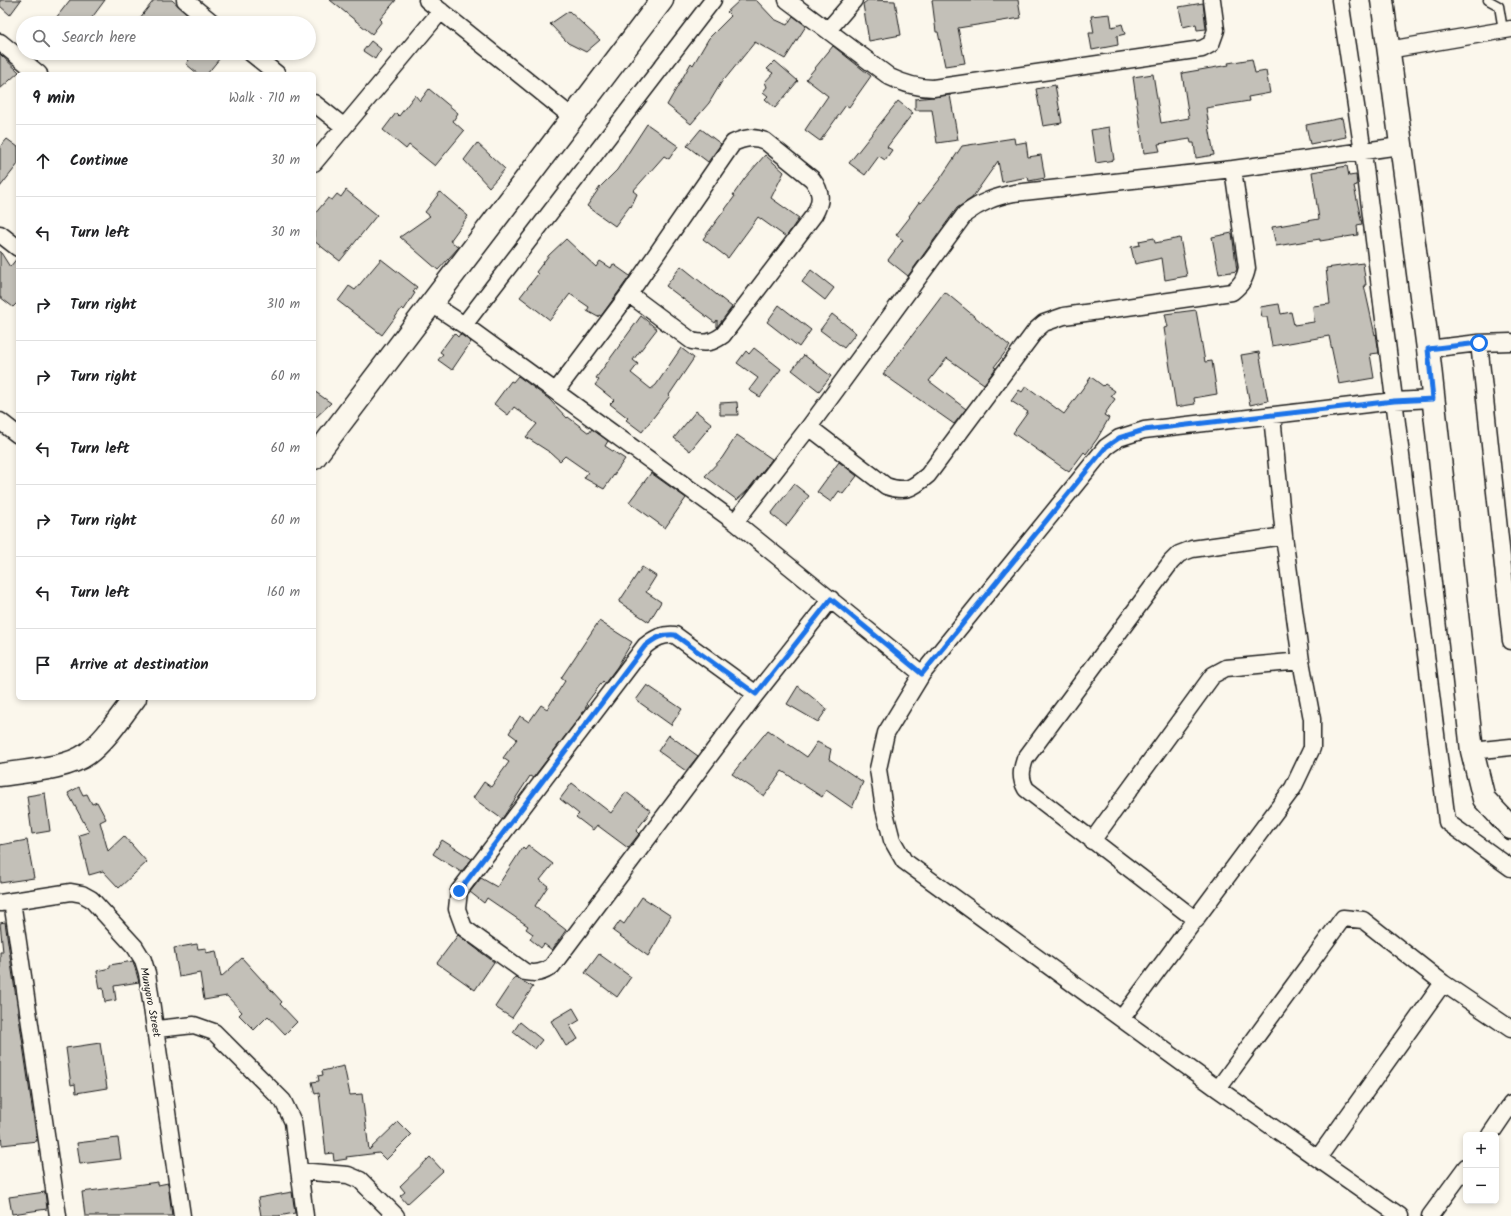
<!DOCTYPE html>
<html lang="en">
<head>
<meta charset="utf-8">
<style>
  :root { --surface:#fff; --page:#f6f6f6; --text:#202124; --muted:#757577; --line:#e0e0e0 }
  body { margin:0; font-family:Kalam,sans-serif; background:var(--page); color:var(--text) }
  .controls { position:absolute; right:12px; bottom:12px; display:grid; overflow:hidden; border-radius:6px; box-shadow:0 2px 6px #0003 }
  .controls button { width:36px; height:36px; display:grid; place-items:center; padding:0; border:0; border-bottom:1px solid var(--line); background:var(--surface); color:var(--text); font:20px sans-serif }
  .stop { position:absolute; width:12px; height:12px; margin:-9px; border:3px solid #1a73e8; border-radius:50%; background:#fff }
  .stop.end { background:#1a73e8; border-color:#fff; box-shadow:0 1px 4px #0008 }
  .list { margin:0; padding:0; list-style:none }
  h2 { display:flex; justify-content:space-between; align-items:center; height:52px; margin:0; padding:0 16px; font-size:17px }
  h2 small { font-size:13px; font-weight:400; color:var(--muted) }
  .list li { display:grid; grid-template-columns:26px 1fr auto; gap:12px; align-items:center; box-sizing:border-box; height:72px; padding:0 16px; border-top:1px solid var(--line) }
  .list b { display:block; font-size:15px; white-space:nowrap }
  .list em { font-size:13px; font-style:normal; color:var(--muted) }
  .icon { flex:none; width:22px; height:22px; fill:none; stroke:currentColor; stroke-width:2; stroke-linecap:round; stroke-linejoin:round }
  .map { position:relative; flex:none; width:1511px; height:1216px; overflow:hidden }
  .search { position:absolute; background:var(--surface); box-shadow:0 2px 6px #0003; left:16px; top:16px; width:300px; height:44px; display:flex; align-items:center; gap:10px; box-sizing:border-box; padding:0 14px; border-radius:22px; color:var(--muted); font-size:15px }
  .panel { position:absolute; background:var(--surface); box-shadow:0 2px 6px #0003; left:16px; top:72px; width:300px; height:628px; border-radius:6px }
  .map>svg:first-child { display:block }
  .building { fill:#c3c0b8; stroke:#1c1c1c }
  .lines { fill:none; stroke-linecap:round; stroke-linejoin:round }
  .lane-casing { stroke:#1c1c1c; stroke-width:11 }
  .street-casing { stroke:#1c1c1c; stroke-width:19 }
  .secondary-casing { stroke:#1c1c1c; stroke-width:25 }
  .lane { stroke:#fbf7ec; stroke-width:8 }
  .street { stroke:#fbf7ec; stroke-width:16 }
  .secondary { stroke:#fbf7ec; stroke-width:22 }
  .route { stroke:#1a73e8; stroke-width:5 }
  .labels { text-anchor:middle; stroke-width:4; stroke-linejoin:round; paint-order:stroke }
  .street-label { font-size:11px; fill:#1c1c1c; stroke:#fbf7ec }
</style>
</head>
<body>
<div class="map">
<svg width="1511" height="1216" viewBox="0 0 1511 1216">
  <rect width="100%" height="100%" fill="#fbf7ec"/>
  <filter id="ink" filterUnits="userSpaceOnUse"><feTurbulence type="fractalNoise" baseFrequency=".025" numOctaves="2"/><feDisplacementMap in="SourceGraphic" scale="8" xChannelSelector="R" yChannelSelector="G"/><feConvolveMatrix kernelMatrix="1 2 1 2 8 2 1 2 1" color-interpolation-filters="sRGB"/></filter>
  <g filter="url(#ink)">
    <path class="building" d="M0,0H21L10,15L0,6Z
      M70,0H105L88,23H52Z
      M154,0H172L198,23H136Z
      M330,0H396L380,19L382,21L372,34Z
      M740,0H756L774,19L787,25L793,16L806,26L785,59L755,42L725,79L724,78L709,103L691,124L667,105L691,63L693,65L709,38L731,16L727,12Z
      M868,0L895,1L901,35L869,41L863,4Z
      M932,0H1018L1021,18L958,28L965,63L945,66L938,32H936Z
      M1203,3L1206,29L1197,30L1196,24L1183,27L1179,7Z
      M569,11L600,40L586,52L568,43L550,24Z
      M1110,14L1112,27L1122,24L1125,34L1117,36L1118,45L1092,50L1089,33H1094L1091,16Z
      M371,41L381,49L375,59L363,51Z
      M833,46L871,76L849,107L846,105L820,141L805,130L828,96L806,79Z
      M180,53H224L207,74H198L186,64L189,60Z
      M0,54L19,72L0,89Z
      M1252,59L1255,73L1266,71L1270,93L1248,97L1249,101L1206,108L1214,155L1196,158L1194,143H1191L1190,139L1158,144L1160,151L1144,153L1133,77L1153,74L1161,123L1189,118L1182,73L1229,65L1228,63Z
      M775,61L798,81L775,108L765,99L768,96L763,92L767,87L765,82L773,73L767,69Z
      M1055,85L1062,123L1043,126L1036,89Z
      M429,89L458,113L453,121L464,131L435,166L409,145L406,149L383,130L396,113L399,116L415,95L420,101Z
      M950,95L958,140L937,143L932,110H915V99Z
      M898,101L913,113L887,147L892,150L885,160L879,156L865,175L849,163Z
      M1342,118L1346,137L1310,144L1306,125Z
      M647,124L678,146L669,159L664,156L633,191L637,194L631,207L630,206L615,226L587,206L600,187L617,170Z
      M1109,127L1114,160L1096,163L1091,130Z
      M701,129L721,144L708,162L687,146Z
      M1014,138L1015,144L1026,142L1028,157L1041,155L1045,178L1029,181L1028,177L1002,182L998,161L972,198L957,208L908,276L888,260L903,240L896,235L910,217L909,216L919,202L921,203L940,179L962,146Z
      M7,139L18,147V164L0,187V147Z
      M477,143L505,169L489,187L464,160Z
      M765,155L784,172L771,198L799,218L786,237L758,217L728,258L703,239L735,196L733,195L745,178Z
      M1347,166L1349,176L1356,175L1357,185L1354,186L1362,224L1357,225L1358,235L1320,241V239L1276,246L1272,227L1319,219L1312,172Z
      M346,190L377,215L340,261L314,241V215L328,198L332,200L337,194L341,197Z
      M440,192L468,216L450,241L459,247L438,270L400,237L430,216L425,212Z
      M1232,233L1237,271L1219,274L1212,237Z
      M1154,238L1155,243L1180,238L1187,276L1165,280L1162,258L1135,264L1131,247L1140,245L1139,241Z
      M566,239L596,267L600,261L611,268L613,264L630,276L601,316L599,315L598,317L587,311L589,307L570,294L550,320L520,297L538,274L536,272L549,255Z
      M0,251L10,267L18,257V302L13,307L0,297Z
      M381,259L417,287L413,292L415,293L404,310L402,308L382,335L338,301L349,286L355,290Z
      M1363,263L1366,285H1364L1375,335L1376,334L1379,353L1370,354L1374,378L1339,384L1329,336L1272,346L1267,317H1262L1260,307L1279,304L1281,314L1291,312L1294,325L1314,322L1313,306L1330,304L1326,268Z
      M681,266L732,307L717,327V320L715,323L666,286Z
      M811,270L834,288L825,300L802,282Z
      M945,292L1010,346L994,367L996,368L984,384L947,358L929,381L966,409L954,424L883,374Z
      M779,305L811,330L799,347L767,322Z
      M1196,310L1205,362L1212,361L1217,394L1194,398L1195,404L1176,407L1164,328L1168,327L1165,314Z
      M832,314L856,333L844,348L820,330Z
      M641,316L657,329L633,360L638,364L631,373L651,389L656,385L681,348L694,358L669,395L670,396L642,432L626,420L628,418L610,404L614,400L595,385L599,380L596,378Z
      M454,333L458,337L460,334L471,342L452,370L438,360L443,354L440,352Z
      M754,348L781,369L760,397L749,390L758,378L737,363L746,351L749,354Z
      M1259,352L1268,401L1250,405L1241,355Z
      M804,355L831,376L819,391L792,370Z
      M518,376L549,399L567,418L568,417L589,433L592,429L608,441L605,446L625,459L604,489L584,478L588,472L565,456L560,461L551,453L526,437L537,424L514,407L508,415L494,404L511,381L513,382Z
      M1091,377L1103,386L1105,384L1115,391L1111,396L1115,399L1104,415L1109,418L1097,439L1086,454L1084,452L1069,472L1013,433L1028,412L1011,401L1019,390L1022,392L1026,386L1064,414Z
      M314,391L331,403L314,419Z
      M737,402L738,415H720V403Z
      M696,411L712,424L690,451L674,438Z
      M737,435L772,459L747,491L737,500L705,476L722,458Z
      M839,462L857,476L843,494L839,491L831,502L817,492Z
      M651,473L686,498L665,528L629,502Z
      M794,484L809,496L786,526L771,514Z
      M642,567L656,576L646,592L661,602L649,622L619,602Z
      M599,621L632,642L617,667L605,683L603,681L586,704L587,705L582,714L533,778L530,776L502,819L473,798L484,782L491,787L509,762L503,758L517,739L509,733L520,716L529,722L541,705L547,709L565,681L561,678Z
      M647,685L682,709L671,725L636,700Z
      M798,686L827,709L818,722L787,704Z
      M768,730L807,757L817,742L831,749L829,759L863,782L852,808L826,790L822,797L782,771L764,796L732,774Z
      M669,735L698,756L686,771L658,751Z
      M572,783L611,813L626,792L651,811L636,831L639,834L628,848L597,825L593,830L576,817L579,814L560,799Z
      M79,787L83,795L87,794L92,804L97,802L106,819L100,822L108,851L124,836L147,862L119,888L103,871L89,875L79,835L89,832L68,793Z
      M45,793L50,831L32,834L27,796Z
      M27,840L34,878L0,883V845Z
      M442,840L472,859L461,872L433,854Z
      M528,845L553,864L540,880L548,886L535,906L566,930L552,950L544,944L541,948L530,939L533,934L526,929L528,926L487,898L484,903L470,892L481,878L497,887L523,847L525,849Z
      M642,897L671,916L648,956L613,931L620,921L624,924Z
      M5,922L37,1141L2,1145L0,1127V952H3L0,923Z
      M458,935L494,962L475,990L437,963Z
      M197,944L198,949L206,948V953L216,951L221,977L242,958L282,1002L280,1004L297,1022L285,1034L268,1016L254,1030L239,1015L242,1012L227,996L204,1000L200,973L179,977L174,948Z
      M599,954L631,977L617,997L585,973Z
      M133,961L139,982L114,986L116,1000L105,1002L103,988L100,989L97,971L110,968V965Z
      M515,977L533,987L512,1018L495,1007Z
      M573,1008L580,1020L570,1026L578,1039L566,1046L551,1021Z
      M520,1022L542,1040L535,1049L513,1032Z
      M100,1043L107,1088L76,1093L75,1084L71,1085L66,1048Z
      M344,1066L350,1095L362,1094L369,1150L398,1122L411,1135L386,1160L379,1153L346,1157L347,1159L334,1161L333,1153L326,1154L319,1093L315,1094L312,1082L319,1081L318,1076L323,1075L322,1071Z
      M118,1138L121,1159L80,1164L77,1143Z
      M430,1157L443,1171L407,1204L400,1196L405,1192L400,1186Z
      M158,1182V1185L168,1183L172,1216H85L82,1192Z
      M45,1192L47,1209L12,1214L9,1197Z
      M292,1192L295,1213L278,1216H261L258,1198Z"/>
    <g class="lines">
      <g class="lane-casing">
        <path id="lane" d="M1488,0L1499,6L1503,30"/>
      </g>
      <g class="street-casing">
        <path id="street" d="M185,0L213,23
          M427,0L572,117
          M787,0L890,77C905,84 917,88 933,88L1202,49L1211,44L1216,30L1212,0
          M1340,0L1363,152L1447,822L1511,868
          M828,30L854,0
          M0,42L39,74
          M1388,50L1511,29
          M251,53L277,74
          M314,103L343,126
          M314,163L441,11
          M0,234L18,248
          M432,304L464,325L735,522L922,674L886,733L878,769L884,809L892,840L904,861L1218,1089L1400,1216
          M464,325L713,0
          M1479,343L1511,342
          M1428,349L1479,343L1511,641
          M556,391L629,294L733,143C744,138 753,136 765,141L812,179C822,192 822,201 814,215L723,335C712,343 705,344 692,341L629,294
          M0,421L18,435
          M809,427L886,486C906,493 913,488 928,475L1036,330L1044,323L1064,316L1232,292C1241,285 1245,279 1247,268L1233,169
          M735,522L809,427L965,214C981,202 995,197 1014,193L1233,169L1400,146
          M922,674L1106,447L1119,438L1144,430L1394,401L1433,399
          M756,694L675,635C662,634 655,638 645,646L459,891L457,909L464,928L525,972C536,974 543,973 552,966L756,694L831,599
          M1472,751L1511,747
          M1092,841L1213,675L1226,668L1301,661
          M12,901L58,1216
          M0,903L71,892L82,894L91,899L135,947L143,960L147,973L182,1216
          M1196,920L1026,789C1020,778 1021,771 1025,759L1171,562L1179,554L1192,549L1284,536
          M1122,1018L1293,788L1312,748V719L1301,661L1284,536L1272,416
          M157,1029L194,1025L214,1032L283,1101L293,1122L305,1216
          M1218,1089L1343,918L1363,920L1443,983L1511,1029
          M1490,1135L1511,1104
          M1318,1158L1443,983
          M299,1171L348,1175L360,1180L396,1216
          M1430,1216L1466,1167"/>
      </g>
      <g class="secondary-casing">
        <path id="secondary" d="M1382,0L1428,349L1472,751L1484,799L1511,828
          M314,458L662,0
          M0,775C24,771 67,769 87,754C106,740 120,717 135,698"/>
      </g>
      <use href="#lane" class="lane"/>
      <use href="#street" class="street"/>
      <use href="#secondary" class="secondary"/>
    </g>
  </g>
  <g class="lines" filter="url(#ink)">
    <path class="route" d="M459,891L645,646C655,638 662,634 675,635L756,694L831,599L922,674L1106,447L1119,438L1144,430L1394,401L1433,399L1428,349L1479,343"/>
  </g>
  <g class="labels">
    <g class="street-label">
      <text transform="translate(151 1002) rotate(79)" y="4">Munyoro Street</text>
    </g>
  </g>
</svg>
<div class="controls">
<button>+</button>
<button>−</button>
</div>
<div class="stop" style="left:1479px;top:343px"></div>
<div class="stop end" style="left:459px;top:891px"></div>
<div class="search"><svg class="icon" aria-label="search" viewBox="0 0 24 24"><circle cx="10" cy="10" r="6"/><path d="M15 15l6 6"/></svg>Search here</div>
<section class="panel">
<h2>9 min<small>Walk · 710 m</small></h2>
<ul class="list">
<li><svg class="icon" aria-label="ahead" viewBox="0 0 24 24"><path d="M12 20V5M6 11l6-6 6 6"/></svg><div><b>Continue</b></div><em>30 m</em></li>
<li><svg class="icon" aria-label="left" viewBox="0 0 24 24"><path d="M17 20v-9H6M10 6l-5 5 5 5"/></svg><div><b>Turn left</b></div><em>30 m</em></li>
<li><svg class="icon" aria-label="right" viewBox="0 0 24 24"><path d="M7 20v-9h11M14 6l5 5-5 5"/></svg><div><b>Turn right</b></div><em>310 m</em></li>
<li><svg class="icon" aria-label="right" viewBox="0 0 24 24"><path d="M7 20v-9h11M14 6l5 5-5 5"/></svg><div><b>Turn right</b></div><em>60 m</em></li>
<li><svg class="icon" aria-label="left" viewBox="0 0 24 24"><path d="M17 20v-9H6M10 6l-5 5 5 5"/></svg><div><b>Turn left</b></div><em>60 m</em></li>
<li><svg class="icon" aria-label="right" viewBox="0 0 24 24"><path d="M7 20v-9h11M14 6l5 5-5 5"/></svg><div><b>Turn right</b></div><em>60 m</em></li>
<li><svg class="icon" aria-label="left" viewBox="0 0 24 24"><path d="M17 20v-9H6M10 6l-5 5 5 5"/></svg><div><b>Turn left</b></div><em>160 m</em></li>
<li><svg class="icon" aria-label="arrive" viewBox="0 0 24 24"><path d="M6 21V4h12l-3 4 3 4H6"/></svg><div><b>Arrive at destination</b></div></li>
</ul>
</section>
</div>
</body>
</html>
